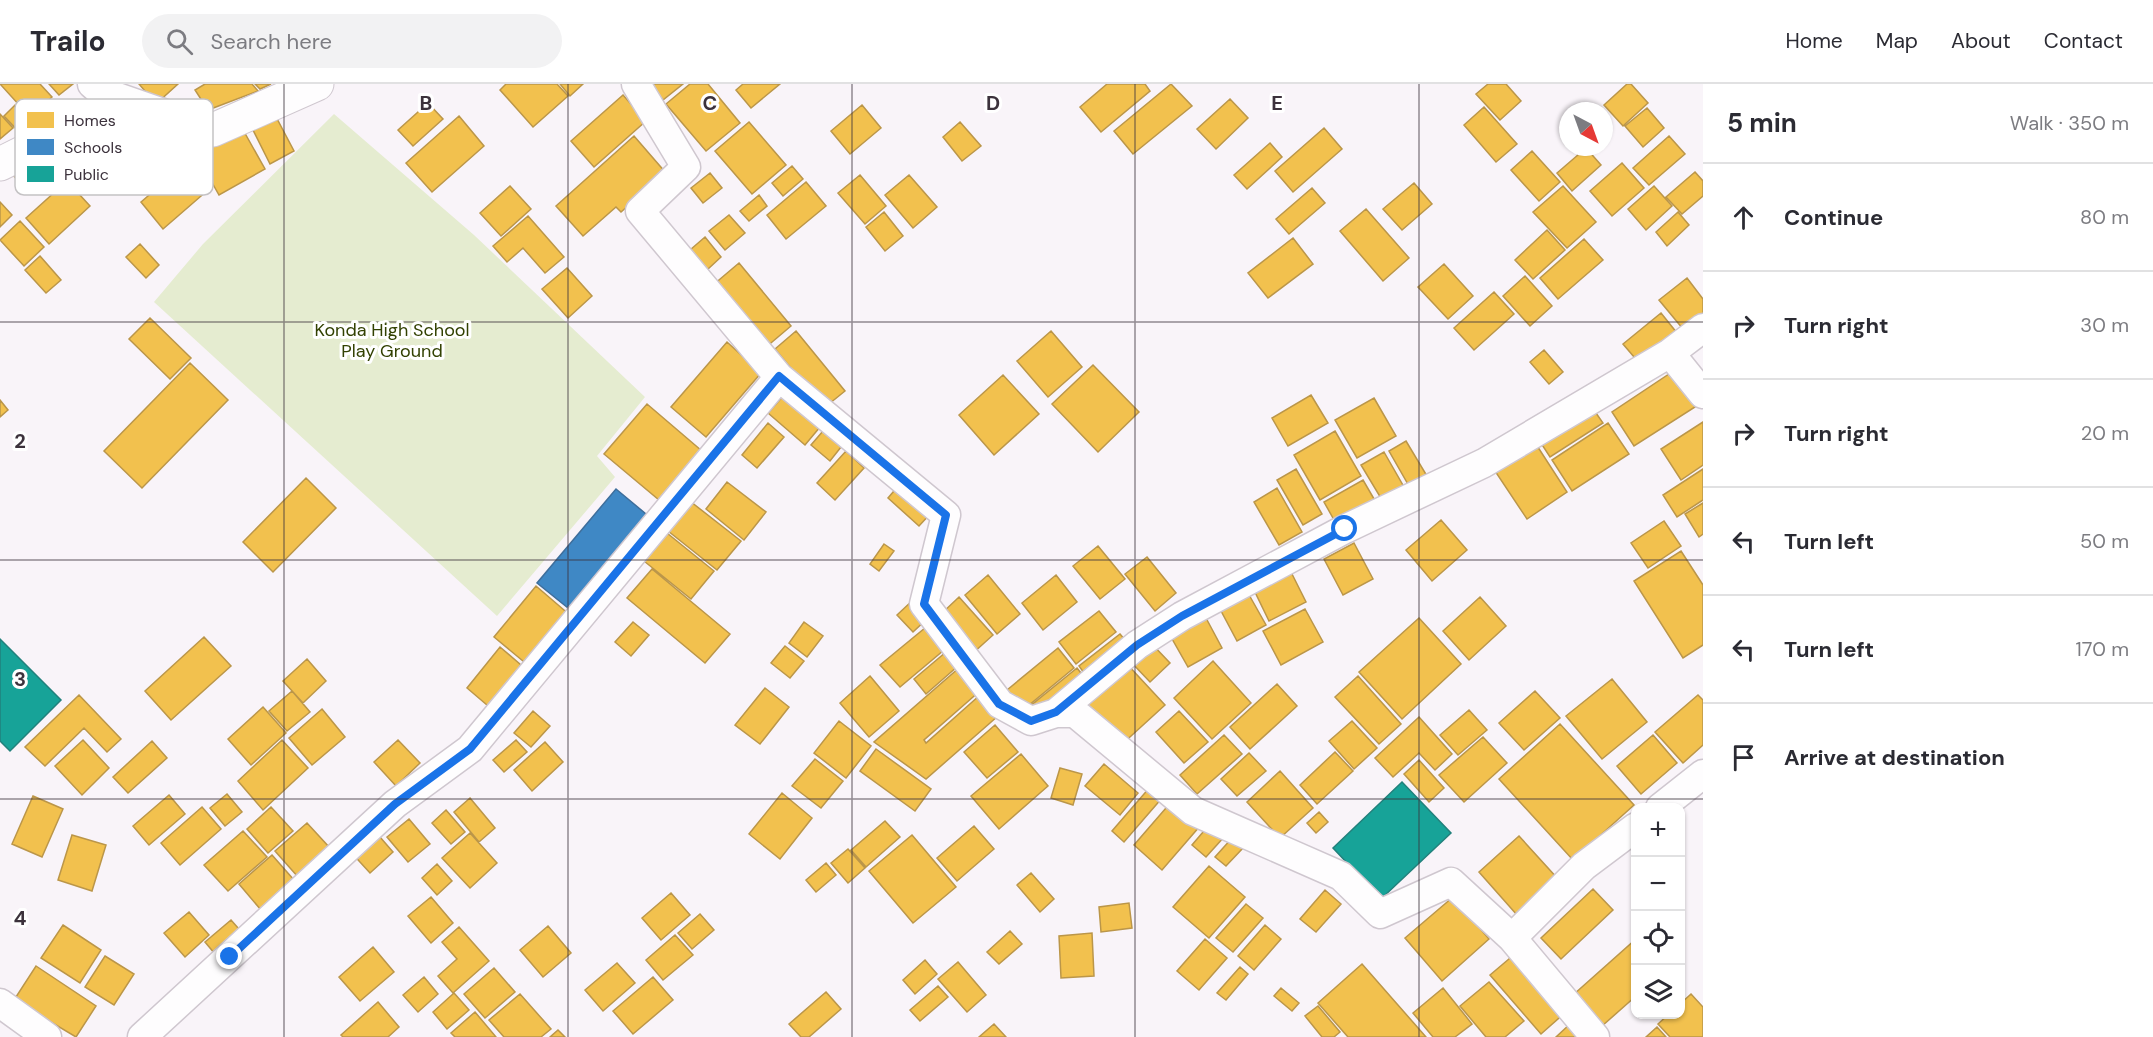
<!DOCTYPE html>
<html lang="en">
<head>
<meta charset="utf-8">
<style>
  :root { --surface:#fff; --page:#f2f2f3; --text:#2b2b33; --muted:#7c7c81; --line:#e1e1e2 }
  body { margin:0; font-family:"DM Sans",sans-serif; background:var(--page); color:var(--text) }
  .controls { position:absolute; right:18px; bottom:18px; display:grid; overflow:hidden; border-radius:12px; box-shadow:0 2px 4px #0004 }
  .controls button { width:54px; height:54px; display:grid; place-items:center; padding:0; border:0; border-bottom:2px solid var(--line); background:var(--surface); color:var(--text); font:30px sans-serif }
  .compass { position:absolute; left:1559px; top:18px; width:54px; height:54px; border-radius:50%; background:var(--surface); box-shadow:0 2px 4px #0004; rotate:139deg }
  .stop { position:absolute; width:18px; height:18px; margin:-14px; border:4px solid #1a73e8; border-radius:50%; background:#fff }
  .stop.end { background:#1a73e8; border-color:#fff; box-shadow:0 2px 6px #0008 }
  .list { margin:0; padding:0; list-style:none }
  h2 { display:flex; justify-content:space-between; align-items:center; height:78px; margin:0; padding:0 24px; font-size:26px }
  h2 small { font-size:20px; font-weight:400; color:var(--muted) }
  .list li { display:grid; grid-template-columns:39px 1fr auto; gap:18px; align-items:center; box-sizing:border-box; height:108px; padding:0 24px; border-top:2px solid var(--line) }
  .list b { display:block; font-size:22px; white-space:nowrap }
  .list em { font-size:20px; font-style:normal; color:var(--muted) }
  .icon { flex:none; width:33px; height:33px; fill:none; stroke:currentColor; stroke-width:2; stroke-linecap:round; stroke-linejoin:round }
  .map { position:relative; flex:none; width:1703px; height:953px; overflow:hidden }
  header { display:flex; align-items:center; gap:36px; box-sizing:border-box; height:84px; padding:0 30px; background:var(--surface); border-bottom:2px solid var(--line) }
  header strong { font-size:28px }
  nav { display:flex; gap:33px; margin-inline-start:auto; font-size:21px }
  .search { width:420px; height:54px; background:var(--page); display:flex; align-items:center; gap:15px; box-sizing:border-box; padding:0 21px; border-radius:33px; color:var(--muted); font-size:22px }
  main { display:flex }
  aside { flex:1; background:var(--surface) }
  .map>svg:first-child { display:block }
  .green { fill:#e5ecd0 }
  .homes { fill:#f2c14e; stroke:#bb9649; stroke-width:1.5 }
  .schools { fill:#3f88c5; stroke:#3e6e9c; stroke-width:1.5 }
  .public { fill:#17a398; stroke:#22817c; stroke-width:1.5 }
  .lines { fill:none; stroke-linecap:round; stroke-linejoin:round }
  .street-casing { stroke:#cfc7cf; stroke-width:31 }
  .secondary-casing { stroke:#cfc7cf; stroke-width:35 }
  .street { stroke:#fefdfe; stroke-width:28 }
  .secondary { stroke:#fefdfe; stroke-width:33 }
  .route { stroke:#1a73e8; stroke-width:8 }
  .grid { fill:none; stroke:#3c323c; stroke-width:1.5; stroke-opacity:0.55 }
  .labels { text-anchor:middle; stroke-width:6; stroke-linejoin:round; paint-order:stroke }
  .park-label { font-size:18px; fill:#324102; stroke:#fff }
  .key { fill:#fff; stroke:#c4c2c4; stroke-width:1.5 }
  .key-label { font-size:16px; fill:#3c323c }
  .grid-label { font-size:20px; text-anchor:middle; font-weight:bold; fill:#3c323c; stroke:#fff; stroke-width:6; stroke-linejoin:round; paint-order:stroke }
</style>
</head>
<body>
<header>
<strong>Trailo</strong>
<div class="search"><svg class="icon" aria-label="search" viewBox="0 0 24 24"><circle cx="10" cy="10" r="6"/><path d="M15 15l6 6"/></svg>Search here</div>
<nav><a>Home</a><a>Map</a><a>About</a><a>Contact</a></nav>
</header>
<main>
<div class="map">
<svg width="1703" height="953" viewBox="0 0 1703 953">
  <rect width="100%" height="100%" fill="#f9f4f9"/>
  <path class="green" d="M334,30L474,151L645,313L597,372L615,393L497,532L154,218L203,160Z"/>
  <path class="homes" d="M0,0H40L52,13L30,33Z
    M49,0H73L59,11Z
    M139,0H178L156,20Z
    M205,0H252L258,7L208,26L195,6Z
    M255,0H271L260,5Z
    M506,0H557L568,12L533,43L500,6Z
    M560,0H583L570,12Z
    M650,0H683L663,16Z
    M690,0H708L740,39L706,67L666,20Z
    M743,0H780L751,24L736,6Z
    M1107,0H1145L1150,7L1101,48L1080,23Z
    M1171,0L1192,22L1133,70L1114,47Z
    M1488,0H1506L1521,17L1500,36L1476,10Z
    M1627,0H1631L1648,19L1623,42L1604,21Z
    M623,11L646,37L594,83L571,57Z
    M1230,15L1248,34L1216,65L1197,45Z
    M428,19L443,35L413,62L398,46Z
    M15,21L31,40L20,49L4,32Z
    M862,21L881,44L850,70L831,47Z
    M1484,23L1517,60L1496,78L1464,41Z
    M1647,24L1664,44L1643,63L1625,42Z
    M274,29L294,67L270,80L251,42Z
    M0,30L13,44L0,55Z
    M459,32L484,62L432,108L406,79Z
    M749,38L786,81L752,110L715,67Z
    M960,38L981,62L962,77L943,53Z
    M242,44L265,85L219,111L196,70Z
    M1324,44L1342,65L1293,108L1275,87Z
    M634,52L666,89L621,128L616,123L583,152L556,122Z
    M1669,52L1685,70L1649,101L1633,84Z
    M1270,59L1282,73L1247,105L1234,91Z
    M1586,64L1601,81L1572,107L1557,89Z
    M1532,67L1560,98L1539,117L1511,86Z
    M38,68L54,85L28,108L13,91Z
    M1622,79L1644,104L1612,132L1590,107Z
    M185,80L208,106L163,145L141,118Z
    M792,82L803,95L783,112L772,99Z
    M1695,88L1703,97V112L1682,130L1666,113Z
    M710,89L722,104L703,119L691,104Z
    M860,91L886,122L865,140L838,109Z
    M909,91L937,123L913,144L885,111Z
    M67,97L90,122L49,160L26,134Z
    M806,98L826,122L786,155L767,131Z
    M1414,99L1432,120L1402,146L1383,125Z
    M510,102L531,125L501,152L480,129Z
    M1563,102L1596,138L1567,164L1533,128Z
    M1654,102L1672,122L1646,146L1628,125Z
    M1312,104L1325,119L1289,150L1276,135Z
    M759,111L767,122L749,137L740,127Z
    M0,118L12,131L0,143Z
    M1366,125L1409,174L1383,197L1340,147Z
    M884,128L903,152L885,167L866,143Z
    M1678,128L1689,141L1667,162L1656,148Z
    M729,131L745,149L725,166L709,147Z
    M528,132L564,173L545,189L523,164L507,178L493,162Z
    M20,137L44,163L24,182L0,156Z
    M1547,146L1565,166L1533,195L1515,176Z
    M705,153L721,173L707,186L690,166Z
    M1293,154L1313,180L1268,214L1248,189Z
    M1584,155L1603,176L1558,215L1540,194Z
    M140,160L159,181L146,194L126,173Z
    M40,172L61,196L46,209L25,186Z
    M739,179L791,242L765,264L713,201Z
    M1444,180L1473,212L1448,235L1418,203Z
    M567,184L592,212L568,234L542,205Z
    M1525,192L1552,222L1530,242L1503,212Z
    M1687,194L1703,215V229L1683,245L1659,216Z
    M1494,208L1514,230L1474,266L1454,244Z
    M1661,229L1677,249L1640,280L1623,260Z
    M150,234L191,274L170,295L129,255Z
    M796,247L845,307L824,324L775,265Z
    M1051,247L1082,283L1048,313L1017,277Z
    M727,258L761,289L706,353L671,323Z
    M1544,266L1563,288L1549,300L1530,278Z
    M190,279L228,316L142,404L104,367Z
    M1093,281L1139,328L1098,368L1052,320Z
    M1672,288L1695,323L1634,362L1612,328Z
    M1003,291L1039,330L994,371L959,331Z
    M784,311L820,343L805,361L768,329Z
    M1311,311L1328,339L1288,362L1272,334Z
    M1374,314L1396,352L1357,374L1335,336Z
    M0,316L8,326L0,333Z
    M1589,319L1603,339L1550,373L1537,353Z
    M647,320L702,367L659,416L604,370Z
    M1703,338V381L1681,396L1661,365Z
    M768,339L784,353L757,384L742,371Z
    M1608,339L1629,370L1572,407L1552,376Z
    M823,347L841,363L830,377L811,361Z
    M1335,347L1361,392L1320,416L1294,371Z
    M1532,354L1567,408L1527,435L1491,381Z
    M1406,357L1427,392L1409,402L1389,367Z
    M846,367L864,384L835,416L817,399Z
    M1384,368L1404,403L1382,416L1361,381Z
    M1296,385L1322,430L1303,441L1277,396Z
    M1703,385V416L1677,433L1663,411Z
    M306,394L336,424L273,488L243,458Z
    M1363,396L1377,420L1338,443L1324,418Z
    M727,398L766,428L744,456L706,425Z
    M899,401L931,429L919,442L888,414Z
    M1277,404L1302,448L1279,461L1254,418Z
    M686,414L741,457L717,486L663,443Z
    M1703,419V450L1699,453L1685,430Z
    M1441,436L1467,466L1432,497L1406,466Z
    M1664,437L1681,462L1648,484L1631,459Z
    M662,445L714,487L691,515L639,473Z
    M1354,459L1373,495L1343,511L1324,475Z
    M884,460L894,467L879,487L870,480Z
    M1098,462L1125,495L1100,515L1073,482Z
    M1681,467L1703,501V561L1683,574L1634,497Z
    M1147,473L1176,509L1155,527L1125,490Z
    M652,485L730,550L705,579L627,514Z
    M1291,488L1306,518L1269,537L1254,506Z
    M988,491L1020,530L997,550L965,511Z
    M1056,491L1077,518L1043,546L1022,519Z
    M536,502L571,532L529,582L494,553Z
    M1248,509L1266,541L1237,557L1220,525Z
    M959,513L993,551L972,570L940,531Z
    M1480,513L1506,542L1469,576L1443,547Z
    M913,516L929,533L913,548L897,531Z
    M1305,525L1323,558L1281,581L1263,547Z
    M1099,527L1116,548L1076,580L1059,558Z
    M1206,534L1222,564L1188,583L1171,553Z
    M1419,534L1461,580L1402,635L1359,588Z
    M633,538L649,551L631,572L615,558Z
    M804,538L823,552L807,573L789,559Z
    M931,539L950,561L900,603L880,581Z
    M1120,550L1130,562L1089,596L1079,582Z
    M204,553L231,582L171,636L145,607Z
    M1150,558L1170,579L1150,598L1130,577Z
    M785,562L804,577L790,594L771,579Z
    M500,563L528,587L494,627L467,604Z
    M1058,564L1074,584L1023,626L1007,606Z
    M946,568L958,582L926,610L914,595Z
    M307,575L326,597L303,619L283,597Z
    M1213,577L1251,619L1212,655L1174,614Z
    M1126,579L1165,621L1119,663L1080,621Z
    M960,583L981,606L924,656L926,659L980,611L998,632L926,695L874,658Z
    M1077,584L1088,598L1059,623H1029Z
    M870,592L899,627L869,653L840,619Z
    M1358,592L1401,640L1379,660L1335,613Z
    M1612,595L1647,638L1602,675L1566,632Z
    M1277,600L1297,622L1250,665L1230,643Z
    M765,604L789,623L760,660L735,641Z
    M292,607L310,628L287,647L269,627Z
    M1535,607L1560,634L1524,666L1499,639Z
    M79,611L121,655L107,668L84,644L45,682L25,663Z
    M1698,611L1703,616V661L1683,679L1655,648Z
    M263,623L286,649L251,681L228,655Z
    M322,625L345,653L312,681L289,654Z
    M1469,626L1487,646L1458,671L1440,651Z
    M533,627L550,642L531,663L514,649Z
    M1179,627L1208,658L1184,679L1156,648Z
    M1419,633L1452,670L1435,686L1419,669L1393,693L1375,674Z
    M839,637L871,662L846,694L814,669Z
    M1352,637L1377,664L1354,685L1329,657Z
    M1560,640L1634,721L1573,776L1499,695Z
    M995,641L1018,668L987,694L964,668Z
    M1224,651L1242,670L1197,710L1180,691Z
    M1653,651L1677,679L1641,710L1617,682Z
    M1483,653L1507,679L1464,718L1439,691Z
    M83,656L109,684L82,711L55,682Z
    M282,656L308,684L263,726L238,697Z
    M398,656L420,679L396,702L374,678Z
    M516,656L527,668L504,688L493,676Z
    M152,657L167,674L128,709L113,693Z
    M545,658L563,678L532,707L514,686Z
    M876,665L931,705L915,727L860,687Z
    M1335,668L1353,687L1317,720L1300,701Z
    M1249,669L1266,687L1237,712L1221,695Z
    M1021,670L1048,702L999,745L971,712Z
    M815,675L843,697L821,724L792,702Z
    M1419,676L1444,704L1429,718L1404,690Z
    M1104,680L1138,709L1120,731L1085,702Z
    M1060,684L1082,690L1073,721L1051,714Z
    M1280,687L1313,724L1280,754L1247,718Z
    M1150,703L1162,714L1124,758L1112,747Z
    M782,709L812,734L780,775L749,750Z
    M227,710L242,728L225,742L210,724Z
    M169,711L185,730L149,761L133,742Z
    M33,712L63,725L42,773L12,760Z
    M470,714L495,744L479,758L454,728Z
    M1172,717L1200,742L1162,786L1134,761Z
    M202,723L221,745L180,781L161,759Z
    M271,723L293,747L268,769L247,745Z
    M446,726L465,748L451,760L432,739Z
    M1319,728L1328,738L1316,749L1307,739Z
    M409,735L430,760L408,778L387,753Z
    M885,737L900,753L866,783L851,766Z
    M307,739L330,764L298,793L275,767Z
    M1209,741L1224,753L1206,773L1192,761Z
    M974,742L994,765L957,797L937,774Z
    M373,745L393,768L370,789L349,766Z
    M243,747L267,773L228,807L204,781Z
    M470,749L497,779L470,804L442,774Z
    M72,751L106,761L92,807L58,796Z
    M912,751L956,803L913,839L869,787Z
    M1519,752L1558,795L1517,831L1479,788Z
    M1232,754L1243,764L1226,782L1215,773Z
    M848,765L865,784L848,799L831,779Z
    M272,771L294,796L261,826L239,800Z
    M826,779L836,791L816,808L806,796Z
    M437,780L452,797L437,811L422,794Z
    M1209,782L1245,813L1209,854L1173,823Z
    M1031,789L1054,815L1040,828L1017,801Z
    M1593,805L1613,826L1561,875L1541,854Z
    M1325,806L1341,820L1316,848L1300,835Z
    M671,809L690,831L661,856L642,834Z
    M431,813L453,839L431,859L408,832Z
    M1453,813L1489,855L1442,897L1405,854Z
    M1129,819L1132,844L1101,848L1099,823Z
    M1246,820L1263,834L1233,868L1216,854Z
    M189,828L209,851L185,873L164,849Z
    M700,830L714,846L692,865L678,849Z
    M231,836L246,853L220,876L205,858Z
    M63,841L101,866L80,899L41,874Z
    M1265,841L1281,855L1254,886L1238,872Z
    M548,842L571,869L543,893L520,866Z
    M459,843L489,877L453,909L438,892L457,875L442,858Z
    M1010,847L1022,860L999,880L987,868Z
    M1092,849L1094,892L1061,894L1059,852Z
    M675,851L693,871L663,896L646,876Z
    M1205,855L1227,874L1199,906L1177,887Z
    M1636,855V912L1602,942L1573,911Z
    M373,863L394,888L360,917L339,893Z
    M1516,869L1567,927L1541,950L1490,891Z
    M105,872L134,890L114,921L85,903Z
    M925,876L937,890L915,910L903,896Z
    M958,878L986,911L967,928L938,895Z
    M617,879L635,899L603,927L585,906Z
    M1362,880L1426,953H1348L1318,919Z
    M36,882L96,922L76,953L14,916Z
    M1240,883L1248,890L1226,916L1217,909Z
    M494,884L515,908L485,934L464,910Z
    M424,893L438,910L418,928L403,911Z
    M653,893L673,916L633,950L613,927Z
    M1489,898L1524,937L1505,953H1486L1460,922Z
    M938,902L948,913L920,937L910,926Z
    M1281,904L1299,919L1292,927L1274,912Z
    M1443,904L1472,940L1455,953H1433L1413,929Z
    M826,908L841,925L809,953H801L789,940Z
    M454,909L469,926L447,945L433,928Z
    M520,910L551,945L541,953H504L489,936Z
    M1691,910L1703,923V953H1670L1658,940L1669,930H1680V920Z
    M378,918L399,943L388,953H343L341,951Z
    M1318,922L1340,948L1334,953H1322L1305,932Z
    M475,928L496,953H455L451,949Z
    M1571,939L1583,953H1556Z
    M994,940L1006,953H979Z
    M1657,943L1666,953H1646Z
    M558,946L565,953H550Z"/>
  <path class="schools" d="M616,405L652,435L573,528L537,499Z"/>
  <path class="public" d="M0,555L61,616L10,667L0,657Z
    M1402,698L1451,749L1381,815L1333,764Z"/>
  <g class="lines">
    <g class="street-casing">
      <path id="street" d="M92,0L100,7L206,44
        M636,0L686,83L640,127L779,293L946,431L924,520L1000,620L1031,637L1056,629H1075L1193,727L1341,792L1380,830L1451,798L1512,854L1584,782L1636,743
        M1670,269L1703,310
        M1056,629L1137,561L1182,532L1345,445L1484,379L1670,269L1703,244
        M1660,724L1703,690
        M1512,854L1595,953
        M0,919L47,953
        M142,953L395,720L470,665L779,293"/>
    </g>
    <g class="secondary-casing">
      <path id="secondary" d="M0,80L54,53L213,46L317,0"/>
    </g>
    <use href="#street" class="street"/>
    <use href="#secondary" class="secondary"/>
  </g>
  <g class="lines">
    <path class="route" d="M230,873L395,720L470,665L779,292L946,431L924,520L999,620L1031,637L1056,628L1137,561L1182,532L1345,445"/>
  </g>
  <path class="grid" d="M284,0V953M568,0V953M852,0V953M1135,0V953M1419,0V953M0,238H1703M0,476H1703M0,715H1703"/>
  <g class="labels">
    <g class="park-label">
      <text x="392" y="252">Konda High School<tspan x="392" dy="21">Play Ground</tspan></text>
    </g>
  </g>
  <rect x="15" y="15" width="198" height="96" rx="9" class="key"/>
  <rect x="27" y="28" width="27" height="16" fill="#f2c14e"/>
  <rect x="27" y="55" width="27" height="16" fill="#3f88c5"/>
  <rect x="27" y="82" width="27" height="16" fill="#17a398"/>
  <g class="key-label">
    <text x="64" y="42">Homes</text>
    <text x="64" y="69">Schools</text>
    <text x="64" y="96">Public</text>
  </g>
  <g class="grid-label">
    <text x="426" y="26">B</text>
    <text x="710" y="26">C</text>
    <text x="993" y="26">D</text>
    <text x="1277" y="26">E</text>
    <text x="20" y="364">2</text>
    <text x="20" y="602">3</text>
    <text x="20" y="841">4</text>
  </g>
</svg>
<div class="controls">
<button>+</button>
<button>−</button>
<button><svg class="icon" aria-label="locate" viewBox="0 0 24 24"><circle cx="12" cy="12" r="6"/><path d="M12 2v4M12 18v4M2 12h4M18 12h4"/></svg></button>
<button><svg class="icon" aria-label="layers" viewBox="0 0 24 24"><path d="M12 4l9 5-9 5-9-5zM3 14l9 5 9-5"/></svg></button>
</div>
<svg class="compass" viewBox="-18 -18 36 36"><path d="M0-13l5 13h-10z" fill="#e53935"/><path d="M0 13l5-13h-10z" fill="#7c7c81"/></svg>
<div class="stop" style="left:1345px;top:445px"></div>
<div class="stop end" style="left:230px;top:873px"></div>
</div>
<aside>
<h2>5 min<small>Walk · 350 m</small></h2>
<ul class="list">
<li><svg class="icon" aria-label="ahead" viewBox="0 0 24 24"><path d="M12 20V5M6 11l6-6 6 6"/></svg><div><b>Continue</b></div><em>80 m</em></li>
<li><svg class="icon" aria-label="right" viewBox="0 0 24 24"><path d="M7 20v-9h11M14 6l5 5-5 5"/></svg><div><b>Turn right</b></div><em>30 m</em></li>
<li><svg class="icon" aria-label="right" viewBox="0 0 24 24"><path d="M7 20v-9h11M14 6l5 5-5 5"/></svg><div><b>Turn right</b></div><em>20 m</em></li>
<li><svg class="icon" aria-label="left" viewBox="0 0 24 24"><path d="M17 20v-9H6M10 6l-5 5 5 5"/></svg><div><b>Turn left</b></div><em>50 m</em></li>
<li><svg class="icon" aria-label="left" viewBox="0 0 24 24"><path d="M17 20v-9H6M10 6l-5 5 5 5"/></svg><div><b>Turn left</b></div><em>170 m</em></li>
<li><svg class="icon" aria-label="arrive" viewBox="0 0 24 24"><path d="M6 21V4h12l-3 4 3 4H6"/></svg><div><b>Arrive at destination</b></div></li>
</ul>
</aside>
</main>
</body>
</html>
